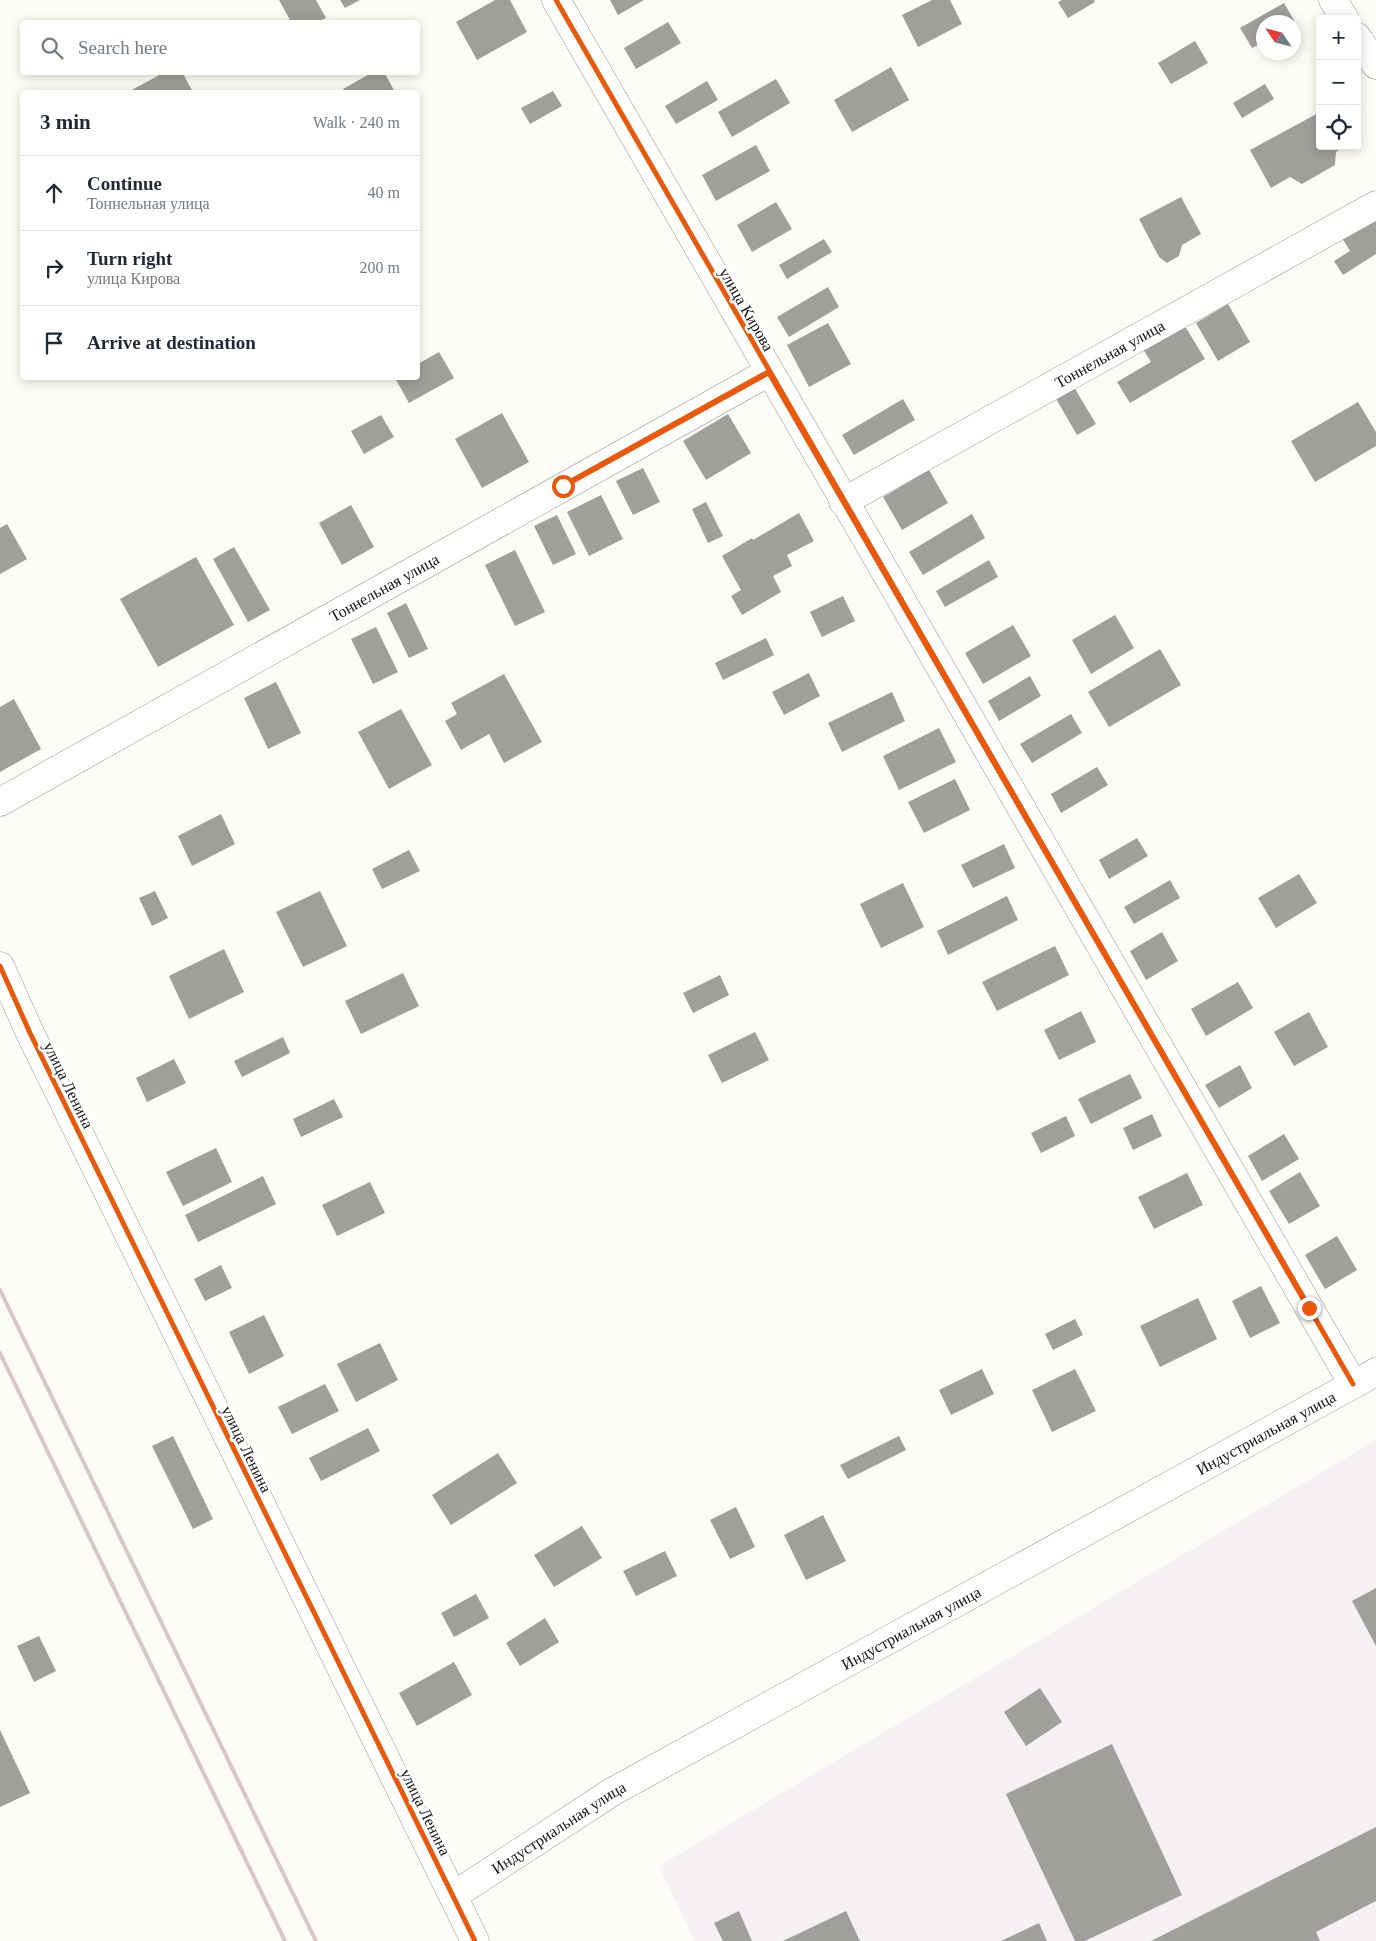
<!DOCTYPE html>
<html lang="en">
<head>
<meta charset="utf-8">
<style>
  :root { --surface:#fff; --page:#f6f6f7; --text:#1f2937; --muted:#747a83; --line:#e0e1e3 }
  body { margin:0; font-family:"Times New Roman",serif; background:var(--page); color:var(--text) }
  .controls { position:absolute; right:15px; top:15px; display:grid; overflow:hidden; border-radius:5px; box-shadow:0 2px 12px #0003 }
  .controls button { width:45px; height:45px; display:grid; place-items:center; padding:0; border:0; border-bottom:1px solid var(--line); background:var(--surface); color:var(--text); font:25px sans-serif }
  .compass { position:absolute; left:1256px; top:15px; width:45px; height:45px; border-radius:50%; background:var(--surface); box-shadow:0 2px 12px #0003; rotate:305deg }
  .stop { position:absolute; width:15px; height:15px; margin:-11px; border:4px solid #ea580c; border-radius:50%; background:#fff }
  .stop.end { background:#ea580c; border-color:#fff; box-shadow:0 1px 5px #0008 }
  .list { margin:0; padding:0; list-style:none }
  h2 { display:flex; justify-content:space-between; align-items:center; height:65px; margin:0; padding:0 20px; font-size:21px }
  h2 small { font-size:16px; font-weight:400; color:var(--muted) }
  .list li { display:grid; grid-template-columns:32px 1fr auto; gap:15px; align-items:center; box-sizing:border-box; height:75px; padding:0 20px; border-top:1px solid var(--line) }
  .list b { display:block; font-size:19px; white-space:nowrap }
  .list p { margin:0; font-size:16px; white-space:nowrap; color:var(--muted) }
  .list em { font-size:16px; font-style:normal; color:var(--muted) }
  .icon { flex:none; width:28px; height:28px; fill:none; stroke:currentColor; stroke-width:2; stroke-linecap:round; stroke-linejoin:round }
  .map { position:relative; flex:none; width:1376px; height:1941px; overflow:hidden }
  .search { position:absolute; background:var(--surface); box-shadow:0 2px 12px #0003; left:20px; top:20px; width:400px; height:55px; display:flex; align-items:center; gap:12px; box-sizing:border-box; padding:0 18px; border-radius:5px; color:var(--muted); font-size:19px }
  .panel { position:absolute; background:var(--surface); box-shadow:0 2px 12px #0003; left:20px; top:90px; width:400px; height:290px; border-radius:5px }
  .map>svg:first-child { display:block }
  .industrial { fill:#f5f0f3 }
  .building { fill:#a19f9c }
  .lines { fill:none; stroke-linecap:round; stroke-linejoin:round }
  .minor-casing { stroke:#979795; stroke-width:29 }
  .minor { stroke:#fffffe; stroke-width:28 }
  .rail { stroke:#d9c6c7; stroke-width:4 }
  .cycleway-casing { stroke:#fff; stroke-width:8 }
  .cycleway { stroke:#e8590c; stroke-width:5 }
  .route { stroke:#ea580c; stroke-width:6 }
  .labels { text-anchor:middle; stroke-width:5; stroke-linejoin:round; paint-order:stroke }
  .street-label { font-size:16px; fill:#111; stroke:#fff }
</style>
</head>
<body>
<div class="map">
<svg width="1376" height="1941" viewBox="0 0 1376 1941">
  <rect width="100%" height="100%" fill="#fdfcf7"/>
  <path class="industrial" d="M1376,1440V1941H695L659,1866Z"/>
  <path class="building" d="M279,0H316L326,18L317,22H291Z
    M340,0H360L345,8Z
    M495,0H510L527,32L477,60L456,22Z
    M610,0H644L618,15Z
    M932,0H950L962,24L918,47L902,15Z
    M1062,0H1094L1095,2L1068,18L1058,2Z
    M1284,3L1295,22H1264V42L1252,48L1240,28Z
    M668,22L681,43L636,69L624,48Z
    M1195,41L1208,63L1171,84L1158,63Z
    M891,67L909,100L852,132L834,100Z
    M165,72H182L193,92H128Z
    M373,72H384L395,92H346L343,89Z
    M776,79L790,103L732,137L718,112Z
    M707,81L718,100L676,124L665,106Z
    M1265,84L1274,99L1242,118L1233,103Z
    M553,91L562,106L530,124L521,108Z
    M1320,112V146H1346L1336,152L1335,165L1302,184L1290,177L1271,188L1250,150Z
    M756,145L770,171L716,201L702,175Z
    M1181,197L1201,234L1182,245L1179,256L1167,263L1159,257L1139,219Z
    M776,202L792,229L752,252L737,225Z
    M1376,202V254L1343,275L1334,261L1350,251L1336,228Z
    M824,239L832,252L787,279L779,265Z
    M828,287L839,307L789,337L777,317Z
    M1228,304L1250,342L1218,361L1196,323Z
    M1180,318L1205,359L1130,403L1117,382L1151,362L1139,343Z
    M828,323L851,364L809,387L787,345Z
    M439,352L454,378L409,403L395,378H418V364Z
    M1074,387L1096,424L1077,435L1055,397Z
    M903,399L915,420L854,455L842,435Z
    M1358,402L1376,432V446L1315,482L1291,441Z
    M502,413L529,462L482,488L455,439Z
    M728,414L751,453L706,480L683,441Z
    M381,415L394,437L364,454L351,431Z
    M643,468L660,502L633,515L616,481Z
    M929,470L948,503L902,530L883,497Z
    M601,495L623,539L589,556L567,512Z
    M706,502L723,536L708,543L692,509Z
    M351,505L374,547L342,565L319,523Z
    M799,513L814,541L787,555L792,566L773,576L781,592L742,615L731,596L741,590L722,556L752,538L753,540Z
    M972,514L985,538L923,575L909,552Z
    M557,515L576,554L553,565L534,526Z
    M7,524L27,559L0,574V528Z
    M234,547L270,610L248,622L213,559Z
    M515,550L545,612L515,626L485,565Z
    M196,557L234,625L158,667L120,599Z
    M989,560L998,577L945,607L936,591Z
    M843,596L855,621L822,637L810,612Z
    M406,603L428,649L409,658L387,613Z
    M1115,615L1134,648L1091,674L1072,640Z
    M1013,625L1031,656L983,684L965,653Z
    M376,627L398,672L373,684L351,639Z
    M766,638L774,655L723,680L715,663Z
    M1160,649L1181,685L1109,727L1088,692Z
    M809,673L820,696L784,715L772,692Z
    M504,674L542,742L504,763L489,734L461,750L445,721L457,714L451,703Z
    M1030,676L1041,696L999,721L988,701Z
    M276,682L301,733L268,749L244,698Z
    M892,692L905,721L842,752L828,723Z
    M14,699L41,749L0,772V707Z
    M401,709L432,765L389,789L358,732Z
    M1071,714L1082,733L1032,763L1020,744Z
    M939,728L956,762L899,790L883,756Z
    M1097,767L1108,785L1061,813L1051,794Z
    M955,779L970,810L924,833L908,802Z
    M221,814L235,844L192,866L178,836Z
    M1137,838L1148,856L1109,879L1099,860Z
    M1004,844L1015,868L973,888L961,865Z
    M409,850L420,871L382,889L372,869Z
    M1299,874L1317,903L1276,928L1258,898Z
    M1170,880L1180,898L1134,924L1124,907Z
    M903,883L924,927L881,948L860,904Z
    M155,891L168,918L152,926L139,898Z
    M320,891L347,946L303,967L276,912Z
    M1007,896L1018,920L948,955L937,931Z
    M1162,932L1178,961L1146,980L1130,951Z
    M1055,946L1069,975L997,1011L982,982Z
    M224,949L244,992L189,1019L169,976Z
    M403,973L419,1006L361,1034L345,1001Z
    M720,975L729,995L693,1013L683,993Z
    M1238,982L1253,1008L1206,1036L1191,1009Z
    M1081,1011L1096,1042L1059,1060L1044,1030Z
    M1309,1012L1328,1047L1294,1066L1274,1032Z
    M755,1032L769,1060L722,1083L708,1055Z
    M283,1037L290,1053L242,1077L234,1061Z
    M174,1059L186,1083L147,1102L136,1078Z
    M1240,1065L1252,1088L1219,1108L1205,1085Z
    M1130,1074L1142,1098L1091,1124L1078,1099Z
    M334,1099L343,1117L301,1137L293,1119Z
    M1152,1114L1162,1136L1133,1150L1123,1128Z
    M1066,1116L1075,1136L1041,1153L1031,1133Z
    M1284,1134L1299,1159L1262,1181L1248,1156Z
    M216,1148L232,1182L183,1206L166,1172Z
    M1300,1172L1320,1206L1289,1224L1269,1191Z
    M1187,1173L1203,1205L1154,1229L1138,1197Z
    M263,1176L276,1204L198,1242L185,1215Z
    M370,1182L385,1213L337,1236L322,1205Z
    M1337,1236L1357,1270L1325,1289L1305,1255Z
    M221,1265L232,1288L205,1301L194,1279Z
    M1261,1286L1280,1323L1250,1338L1232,1301Z
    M1198,1298L1217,1339L1160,1367L1140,1326Z
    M264,1315L284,1356L249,1374L229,1332Z
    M1075,1319L1083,1335L1053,1350L1045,1334Z
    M380,1343L398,1380L356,1402L337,1364Z
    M982,1369L994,1394L951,1415L939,1390Z
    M1075,1369L1096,1411L1052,1432L1032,1390Z
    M325,1384L339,1411L292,1434L278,1407Z
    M368,1428L380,1451L321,1481L309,1458Z
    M173,1436L213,1519L193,1529L152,1446Z
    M899,1436L906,1450L848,1479L840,1465Z
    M498,1453L517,1483L451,1525L432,1495Z
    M736,1507L755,1547L730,1559L710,1520Z
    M823,1515L846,1561L806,1580L784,1535Z
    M582,1526L602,1558L554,1587L534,1555Z
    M665,1551L677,1576L636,1596L623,1571Z
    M1376,1588V1646L1352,1601Z
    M476,1594L489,1618L454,1637L441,1613Z
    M545,1618L559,1642L520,1666L506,1643Z
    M39,1636L56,1671L34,1682L17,1646Z
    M454,1662L472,1695L417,1726L399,1693Z
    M1040,1688L1062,1722L1026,1746L1004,1712Z
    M0,1730L30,1793L0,1807Z
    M1112,1744L1182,1895L1085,1941H1075L1006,1794Z
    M1376,1827V1901L1316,1932L1320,1941H1151Z
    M739,1911L752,1941H723L714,1923Z
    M846,1911L860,1941H783Z
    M1039,1923L1047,1941H1001Z"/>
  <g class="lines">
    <g class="minor-casing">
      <g id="minor">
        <path d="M556,0L1353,1384"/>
        <path d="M1333,0L1345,19"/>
        <path d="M1357,37L1376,65"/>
        <path id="s1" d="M843,502L1376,205"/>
        <path id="s2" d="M0,802L769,372"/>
        <path d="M0,966L30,1033L475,1941"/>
        <path id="s3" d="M453,1896L612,1792L1376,1372"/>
      </g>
    </g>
    <use href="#minor" class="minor"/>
    <path class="rail" d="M0,1290L316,1941
      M0,1353L285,1941"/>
    <g class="cycleway-casing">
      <path id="cycleway" d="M556,0L1353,1384
        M0,966L30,1033L475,1941"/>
    </g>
    <use href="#cycleway" class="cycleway"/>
  </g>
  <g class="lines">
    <path class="route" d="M563,486L769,372L1309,1308"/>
  </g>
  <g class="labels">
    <g class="street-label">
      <text transform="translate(747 309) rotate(60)" y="6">улица Кирова</text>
      <text dy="6" stroke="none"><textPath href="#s1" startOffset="305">Тоннельная улица</textPath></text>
      <text dy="6" stroke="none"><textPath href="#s2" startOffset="440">Тоннельная улица</textPath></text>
      <text transform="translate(69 1085) rotate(64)" y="6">улица Ленина</text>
      <text dy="6" stroke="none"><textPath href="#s3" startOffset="936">Индустриальная улица</textPath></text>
      <text transform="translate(247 1449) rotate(64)" y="6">улица Ленина</text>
      <text dy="6" stroke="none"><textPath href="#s3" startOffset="531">Индустриальная улица</textPath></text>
      <text transform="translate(426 1812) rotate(64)" y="6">улица Ленина</text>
      <text dy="6" stroke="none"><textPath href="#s3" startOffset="126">Индустриальная улица</textPath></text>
    </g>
  </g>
</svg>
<div class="controls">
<button>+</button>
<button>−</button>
<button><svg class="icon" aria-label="locate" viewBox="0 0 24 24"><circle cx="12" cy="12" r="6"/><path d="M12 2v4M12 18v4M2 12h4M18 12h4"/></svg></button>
</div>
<svg class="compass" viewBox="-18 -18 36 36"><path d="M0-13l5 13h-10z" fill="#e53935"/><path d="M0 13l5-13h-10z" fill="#747a83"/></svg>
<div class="stop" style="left:563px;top:486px"></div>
<div class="stop end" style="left:1309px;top:1308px"></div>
<div class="search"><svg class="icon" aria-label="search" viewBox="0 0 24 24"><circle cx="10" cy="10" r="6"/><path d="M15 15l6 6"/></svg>Search here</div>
<section class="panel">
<h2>3 min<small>Walk · 240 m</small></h2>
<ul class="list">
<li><svg class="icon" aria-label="ahead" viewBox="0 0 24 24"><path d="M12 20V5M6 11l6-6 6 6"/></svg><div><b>Continue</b><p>Тоннельная улица</p></div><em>40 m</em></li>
<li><svg class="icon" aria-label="right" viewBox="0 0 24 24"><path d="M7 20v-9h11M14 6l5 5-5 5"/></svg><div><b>Turn right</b><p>улица Кирова</p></div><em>200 m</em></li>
<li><svg class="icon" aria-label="arrive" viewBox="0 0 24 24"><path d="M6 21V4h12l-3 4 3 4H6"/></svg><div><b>Arrive at destination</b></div></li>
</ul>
</section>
</div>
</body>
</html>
